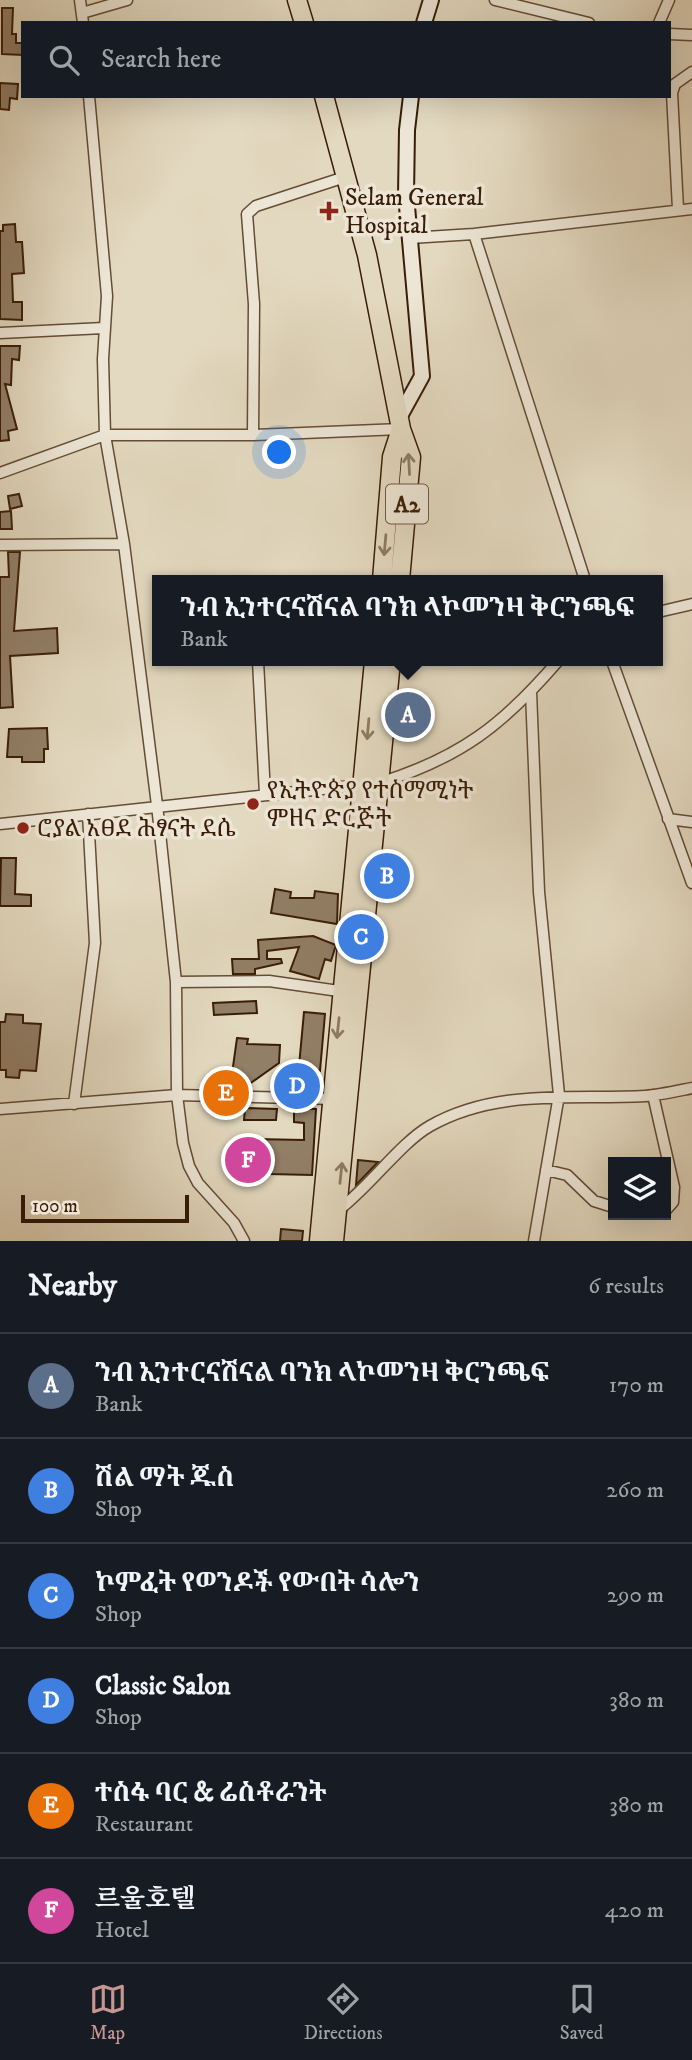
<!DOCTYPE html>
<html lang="en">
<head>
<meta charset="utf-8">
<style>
  :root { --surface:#171b24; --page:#20242c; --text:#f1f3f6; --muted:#9ea1a6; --line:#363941; --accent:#c59692 }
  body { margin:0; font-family:"IM FELL DW Pica","Noto Serif Ethiopic","Noto Serif KR",serif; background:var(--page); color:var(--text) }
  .controls { position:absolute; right:21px; bottom:21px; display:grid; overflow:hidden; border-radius:0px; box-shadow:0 7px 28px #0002 }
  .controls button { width:63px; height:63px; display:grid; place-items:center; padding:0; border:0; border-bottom:2px solid var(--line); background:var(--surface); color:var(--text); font:35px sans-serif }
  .scale { position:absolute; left:21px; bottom:18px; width:168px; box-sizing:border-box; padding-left:7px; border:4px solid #3a1d07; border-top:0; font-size:19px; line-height:24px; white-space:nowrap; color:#3a1d07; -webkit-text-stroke:5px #ede6d6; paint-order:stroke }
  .you { position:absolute; left:280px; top:453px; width:24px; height:24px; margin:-18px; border:5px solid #fff; border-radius:50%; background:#1a73e8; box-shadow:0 0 0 10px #1a73e833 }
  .badge { display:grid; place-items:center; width:46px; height:46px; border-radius:50%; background:var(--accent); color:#fff; font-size:23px; font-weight:700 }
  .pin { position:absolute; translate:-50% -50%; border:4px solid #fff; box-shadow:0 2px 7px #0006 }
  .popup { position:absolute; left:152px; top:575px; width:511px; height:91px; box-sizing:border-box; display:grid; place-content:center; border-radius:0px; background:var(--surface); filter:drop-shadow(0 2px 5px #0005); font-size:23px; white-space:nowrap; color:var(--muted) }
  .popup b { font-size:26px; color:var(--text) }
  .popup::after { content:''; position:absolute; left:50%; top:100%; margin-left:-14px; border:14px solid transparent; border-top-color:var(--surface) }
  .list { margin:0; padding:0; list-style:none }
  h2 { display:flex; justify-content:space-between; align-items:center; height:91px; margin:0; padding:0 28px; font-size:30px }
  h2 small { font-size:23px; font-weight:400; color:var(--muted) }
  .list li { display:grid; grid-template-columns:46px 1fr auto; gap:21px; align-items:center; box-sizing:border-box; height:105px; padding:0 28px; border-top:2px solid var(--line) }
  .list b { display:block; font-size:26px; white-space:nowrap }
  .list p { margin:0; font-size:23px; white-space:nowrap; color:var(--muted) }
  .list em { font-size:23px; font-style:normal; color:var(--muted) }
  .icon { flex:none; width:38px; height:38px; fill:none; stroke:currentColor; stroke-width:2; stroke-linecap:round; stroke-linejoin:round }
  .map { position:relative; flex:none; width:692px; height:1241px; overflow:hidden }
  .search { position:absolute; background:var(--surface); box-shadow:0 7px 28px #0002; left:21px; right:21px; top:21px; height:77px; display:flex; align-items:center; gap:18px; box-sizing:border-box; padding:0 24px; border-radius:0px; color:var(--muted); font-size:26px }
  .sheet { height:721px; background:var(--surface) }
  nav { display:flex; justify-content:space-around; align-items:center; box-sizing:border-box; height:98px; border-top:2px solid var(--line); background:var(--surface); font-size:19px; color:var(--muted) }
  nav a { display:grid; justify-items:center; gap:4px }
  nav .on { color:var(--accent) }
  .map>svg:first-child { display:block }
  .building { fill:#927f67; stroke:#3a1d07; stroke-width:2 }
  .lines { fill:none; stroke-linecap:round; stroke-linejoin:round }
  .street-casing { stroke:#644c35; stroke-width:13 }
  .secondary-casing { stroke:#3a1d07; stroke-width:18 }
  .highway-casing { stroke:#3a1d07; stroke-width:21 }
  .street { stroke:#ede6d6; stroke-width:10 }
  .secondary { stroke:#ede6d6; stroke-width:14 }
  .highway { stroke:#e3d9c0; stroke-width:18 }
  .oneway { stroke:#8e7b64 }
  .poi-dot { fill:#8f2418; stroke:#ede6d6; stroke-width:2.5 }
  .labels { text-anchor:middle; stroke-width:7; stroke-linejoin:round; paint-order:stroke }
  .shield { fill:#ede6d6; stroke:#705945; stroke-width:2 }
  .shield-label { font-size:23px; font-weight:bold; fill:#3a1d07 }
  .poi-label { font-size:24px; fill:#3a1d07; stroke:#ede6d6; text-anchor:start }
</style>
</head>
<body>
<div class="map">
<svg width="692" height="1241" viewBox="0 0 692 1241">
  <rect width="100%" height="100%" fill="#e3d9c0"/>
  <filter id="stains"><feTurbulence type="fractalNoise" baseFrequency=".00286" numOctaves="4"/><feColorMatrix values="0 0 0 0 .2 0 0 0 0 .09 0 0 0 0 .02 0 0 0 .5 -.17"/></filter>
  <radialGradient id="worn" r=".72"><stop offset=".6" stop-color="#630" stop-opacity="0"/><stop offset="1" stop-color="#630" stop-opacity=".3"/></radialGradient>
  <path class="building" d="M2,8H13L12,34H16V43H23V55L2,54Z
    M0,83L18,84L17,99L10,98L9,110L0,109Z
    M15,224L16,242H22L24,273L12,274L13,302H22V320L0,319V231H3V225Z
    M0,346H20L19,360L12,359L11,385L5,384L17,429L8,431L9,440L0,441Z
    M19,494L22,506L10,509L8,496Z
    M11,511L12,529H0V512Z
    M8,552H20L14,631L57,628L58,653L10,656L13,707L0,708V577H9Z
    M47,728L48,749H44V762H22V757H7L9,729Z
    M1,858H16L15,894L31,895V906H0Z
    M275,889L291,892L290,898H314L315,891L338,894L337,924L271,913Z
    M313,936L336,945L331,961L325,959L319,979L290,971L299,947L267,951V959H281L282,963L255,969V974H233L232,959H259L258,940Z
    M256,1001L257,1013L214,1015L213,1003Z
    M304,1012L325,1014L320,1071L299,1066Z
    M6,1014L23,1015V1023L41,1024L36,1071L20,1070L19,1078L6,1077V1070H0V1022H5Z
    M237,1038L248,1039L247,1044L280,1045L279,1063L248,1085H241L240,1089H216L217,1080L231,1081Z
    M245,1108L277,1109L276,1120H244Z
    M294,1108L316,1109L312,1175L269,1174L270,1153H249V1139L304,1140V1123L294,1122Z
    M358,1160L378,1162L356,1185Z
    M281,1229L303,1231L302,1241H280Z"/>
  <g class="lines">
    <g class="street-casing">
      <path id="street" d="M80,0L83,23
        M495,0L589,23
        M82,13L127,0
        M659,23L669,0
        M669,34L692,35
        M89,96L107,296L103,359L105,435L124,544L157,805L176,982L177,1095L183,1143L189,1166L198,1183L234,1223L244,1241
        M678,209L672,93L675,84L692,72
        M474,234L585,580
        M410,238L474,234L692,209
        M0,333L104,328
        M253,435L254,304L247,214L256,206L345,177
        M0,473L105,435H253L401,429
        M0,545L124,544
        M658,612L692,604
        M258,661L265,794
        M612,661L692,883
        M531,692L539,892L559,1095L534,1241
        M668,819L692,822
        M0,824L379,783C460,758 503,725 558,661
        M176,982L269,981L346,992
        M653,1095L674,1187L673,1202L666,1210
        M74,1104L95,943L88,814
        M0,1109L177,1095L335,1099
        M546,1170L567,1175L594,1201L613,1207
        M336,1212C367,1190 400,1143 430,1126C497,1088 572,1100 645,1096C660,1095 677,1091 692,1088"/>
    </g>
    <g class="secondary-casing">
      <path id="secondary" d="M424,23L431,0
        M400,416L422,376L406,195L407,130L411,96"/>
    </g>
    <g class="highway-casing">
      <path id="highway" d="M297,0L304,23
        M324,96L367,255L401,429L411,457L400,580
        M382,580L392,457L401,429
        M319,1241L374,661
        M334,1241L391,661"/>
    </g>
    <use href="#street" class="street"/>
    <use href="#secondary" class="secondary"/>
    <use href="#highway" class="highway"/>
  </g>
  <defs><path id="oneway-shaft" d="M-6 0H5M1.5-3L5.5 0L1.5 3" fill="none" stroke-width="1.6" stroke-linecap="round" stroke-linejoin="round" transform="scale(1.75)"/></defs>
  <g class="oneway">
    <use href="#oneway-shaft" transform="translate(409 464) rotate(-93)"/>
    <use href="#oneway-shaft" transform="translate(385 545) rotate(95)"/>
    <use href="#oneway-shaft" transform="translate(368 729) rotate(95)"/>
    <use href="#oneway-shaft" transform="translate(338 1028) rotate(96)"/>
    <use href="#oneway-shaft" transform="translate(341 1173) rotate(-84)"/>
  </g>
  <g class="poi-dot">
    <path d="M325.5 200.5h7v7h7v7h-7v7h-7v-7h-7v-7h7z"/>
    <circle cx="253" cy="804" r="7"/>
    <circle cx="23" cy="828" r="7"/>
  </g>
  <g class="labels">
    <rect class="shield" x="386" y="484.5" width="42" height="39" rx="5"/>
    <g class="shield-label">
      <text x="407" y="512">A2</text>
    </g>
    <g class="poi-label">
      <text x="345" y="205">Selam General<tspan x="345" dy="28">Hospital</tspan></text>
      <text x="267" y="798">የኢትዮጵያ የተስማሚነት<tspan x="267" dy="28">ምዘና ድርጅት</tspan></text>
      <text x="37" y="836">ሮያል አፀደ ሕፃናት ደሴ</text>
    </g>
  </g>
  <rect width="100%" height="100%" filter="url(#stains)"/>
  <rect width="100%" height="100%" fill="url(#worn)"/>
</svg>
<div class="controls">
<button><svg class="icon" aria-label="layers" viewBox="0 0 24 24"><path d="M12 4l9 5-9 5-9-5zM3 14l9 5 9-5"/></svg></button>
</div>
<div class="scale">100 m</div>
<div class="you"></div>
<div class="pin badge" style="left:408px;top:715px;background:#5c6f8a">A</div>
<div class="popup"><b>ንብ ኢንተርናሽናል ባንክ ላኮመንዛ ቅርንጫፍ</b>Bank</div>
<div class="pin badge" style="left:387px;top:876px;background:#3f7fe0">B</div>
<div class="pin badge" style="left:361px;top:937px;background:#3f7fe0">C</div>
<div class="pin badge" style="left:297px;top:1086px;background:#3f7fe0">D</div>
<div class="pin badge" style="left:226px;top:1093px;background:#e8710a">E</div>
<div class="pin badge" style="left:248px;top:1160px;background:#d1479c">F</div>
<div class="search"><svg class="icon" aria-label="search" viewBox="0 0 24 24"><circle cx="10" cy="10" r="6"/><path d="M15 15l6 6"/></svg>Search here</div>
</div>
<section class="sheet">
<h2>Nearby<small>6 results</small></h2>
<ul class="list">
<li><span class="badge" style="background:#5c6f8a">A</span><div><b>ንብ ኢንተርናሽናል ባንክ ላኮመንዛ ቅርንጫፍ</b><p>Bank</p></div><em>170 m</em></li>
<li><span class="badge" style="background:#3f7fe0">B</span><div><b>ሽል ማት ጁስ</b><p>Shop</p></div><em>260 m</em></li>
<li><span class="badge" style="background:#3f7fe0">C</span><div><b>ኮምፈት የወንዶች የውበት ሳሎን</b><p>Shop</p></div><em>290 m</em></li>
<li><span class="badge" style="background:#3f7fe0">D</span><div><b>Classic Salon</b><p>Shop</p></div><em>380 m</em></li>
<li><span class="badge" style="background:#e8710a">E</span><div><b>ተስፋ ባር &amp; ሬስቶራንት</b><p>Restaurant</p></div><em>380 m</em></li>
<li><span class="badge" style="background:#d1479c">F</span><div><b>르울호텔</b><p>Hotel</p></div><em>420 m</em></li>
</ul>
</section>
<nav>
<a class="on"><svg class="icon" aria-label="map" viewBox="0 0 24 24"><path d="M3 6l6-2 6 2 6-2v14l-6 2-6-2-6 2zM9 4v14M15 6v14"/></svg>Map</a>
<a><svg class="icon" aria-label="directions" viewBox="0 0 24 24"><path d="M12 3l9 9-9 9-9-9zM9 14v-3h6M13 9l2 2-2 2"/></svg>Directions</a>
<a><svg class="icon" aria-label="saved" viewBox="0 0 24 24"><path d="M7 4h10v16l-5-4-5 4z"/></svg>Saved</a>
</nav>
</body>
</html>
